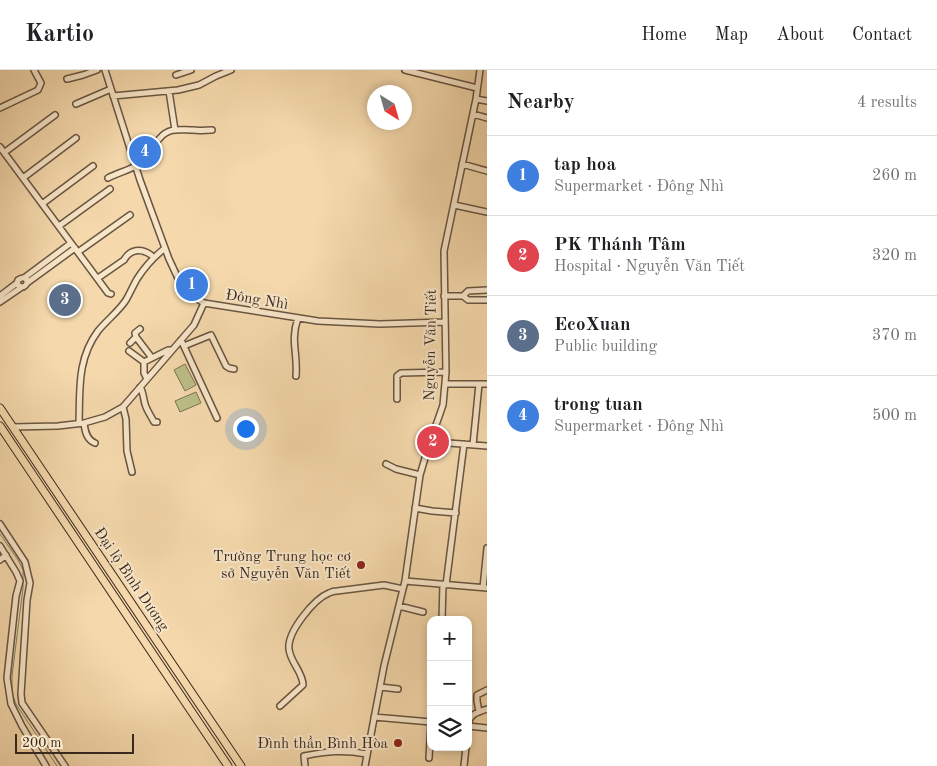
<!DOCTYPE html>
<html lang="en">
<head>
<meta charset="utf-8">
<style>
  :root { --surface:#fff; --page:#f6f6f6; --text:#202124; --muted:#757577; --line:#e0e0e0; --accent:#8f2418 }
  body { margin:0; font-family:"Old Standard TT",serif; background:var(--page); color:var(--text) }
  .controls { position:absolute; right:15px; bottom:15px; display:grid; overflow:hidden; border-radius:10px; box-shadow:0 2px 8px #0003 }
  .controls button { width:45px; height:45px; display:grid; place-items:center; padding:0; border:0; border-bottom:1px solid var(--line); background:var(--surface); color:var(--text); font:25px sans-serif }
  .compass { position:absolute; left:367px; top:15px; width:45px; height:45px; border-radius:50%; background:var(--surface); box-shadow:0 2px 8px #0003; rotate:143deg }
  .scale { position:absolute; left:15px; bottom:12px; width:119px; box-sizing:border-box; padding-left:5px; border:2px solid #3a291e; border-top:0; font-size:14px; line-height:18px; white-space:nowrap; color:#3a291e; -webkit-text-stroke:4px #f8e6c9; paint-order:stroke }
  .you { position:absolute; left:245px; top:358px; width:18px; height:18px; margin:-12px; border:4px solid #fff; border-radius:50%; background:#1a73e8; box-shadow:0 0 0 8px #1a73e833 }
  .badge { display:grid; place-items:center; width:32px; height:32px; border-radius:50%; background:var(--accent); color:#fff; font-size:16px; font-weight:700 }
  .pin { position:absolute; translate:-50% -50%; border:2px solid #fff; box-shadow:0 1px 5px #0006 }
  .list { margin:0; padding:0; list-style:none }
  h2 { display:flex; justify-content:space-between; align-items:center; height:65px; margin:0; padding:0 20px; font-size:21px }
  h2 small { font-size:16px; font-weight:400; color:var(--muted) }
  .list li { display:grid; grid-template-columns:32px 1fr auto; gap:15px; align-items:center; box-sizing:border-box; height:80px; padding:0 20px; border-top:1px solid var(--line) }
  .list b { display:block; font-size:19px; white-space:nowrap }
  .list p { margin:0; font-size:16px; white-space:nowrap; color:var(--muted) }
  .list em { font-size:16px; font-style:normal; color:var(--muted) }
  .icon { flex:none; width:28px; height:28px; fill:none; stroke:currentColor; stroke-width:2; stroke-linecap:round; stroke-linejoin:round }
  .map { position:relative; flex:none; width:487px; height:696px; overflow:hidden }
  header { display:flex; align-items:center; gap:30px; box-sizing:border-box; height:70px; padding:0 25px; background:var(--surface); border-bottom:1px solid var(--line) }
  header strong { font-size:24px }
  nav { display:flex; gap:28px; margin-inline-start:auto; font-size:18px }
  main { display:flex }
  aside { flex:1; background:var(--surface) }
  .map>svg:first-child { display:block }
  .green { fill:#bdbf88; stroke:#7c7453 }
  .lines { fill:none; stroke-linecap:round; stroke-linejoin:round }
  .stream { stroke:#75816f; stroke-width:1 }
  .minor-casing { stroke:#695542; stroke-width:8 }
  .highway-casing { stroke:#3a291e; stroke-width:9 }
  .minor { stroke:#f8e6c9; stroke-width:5 }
  .highway { stroke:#f5d9ac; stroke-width:7 }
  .poi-dot { fill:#8f2418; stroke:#f8e6c9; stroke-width:2 }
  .labels { text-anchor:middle; stroke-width:4; stroke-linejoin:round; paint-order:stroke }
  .street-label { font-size:15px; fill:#3a291e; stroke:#f8e6c9 }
  .poi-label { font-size:15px; fill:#3a291e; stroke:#f8e6c9; text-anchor:end }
</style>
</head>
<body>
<header>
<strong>Kartio</strong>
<nav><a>Home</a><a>Map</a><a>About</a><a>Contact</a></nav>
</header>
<main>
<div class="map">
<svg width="487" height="696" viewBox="0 0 487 696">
  <rect width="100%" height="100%" fill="#f5d9ac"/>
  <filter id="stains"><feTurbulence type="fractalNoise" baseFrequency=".004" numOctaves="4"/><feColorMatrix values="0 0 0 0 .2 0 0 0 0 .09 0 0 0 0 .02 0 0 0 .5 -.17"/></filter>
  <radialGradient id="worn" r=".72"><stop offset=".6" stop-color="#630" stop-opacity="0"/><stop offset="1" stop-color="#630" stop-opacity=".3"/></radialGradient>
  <path class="green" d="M185,294L196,315L185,321L174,300Z
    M196,322L201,333L180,342L175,331Z"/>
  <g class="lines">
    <path class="stream" d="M0,464L18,490L23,500V518L12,606V623L16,634L57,696"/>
    <g class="minor-casing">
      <path id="minor" d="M105,0L140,110L169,189L184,221L204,233L318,251L380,254L444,252
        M405,0L477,18
        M176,5L191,0
        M67,9L83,5L97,0
        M169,21L175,60
        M113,26L178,20L199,15L216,6L231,0
        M476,29L487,31
        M76,34L111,19
        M0,38L38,20L41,13L34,0
        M473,44L487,48
        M0,77L108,223L111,224
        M5,82L55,45
        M462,94L487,101
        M23,108L76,68
        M108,108C117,103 130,100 137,95C146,88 152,76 160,68C169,57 180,60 193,60C199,61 206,60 212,60
        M42,134L93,96
        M454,135L487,142
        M59,156L110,119
        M78,182L130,145
        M24,208L71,173
        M98,208L124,190C130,179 141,178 151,185
        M27,213V210C24,207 22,207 18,210L17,213L19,216C23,218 25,217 27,213L75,178
        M0,226L17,213
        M444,226H463L468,230H487
        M463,226L468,221L487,220
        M0,232L22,217
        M136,267L152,288
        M181,270L217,348
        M130,273L136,267L135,263L140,259
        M184,276L211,265L226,296L229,298L234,299
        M129,281L144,292V303L147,309
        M144,292L168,280H172
        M296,306C298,283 290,271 298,248
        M445,314H487
        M140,317C144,323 143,330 146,337C148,342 151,346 154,352H157
        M397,329V306L401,303L446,302
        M123,337L126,349L127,381L132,402
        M79,353C80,320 77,289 98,261C107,250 119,241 126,230C130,223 133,216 137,209C144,198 155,186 165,178
        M84,353C85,362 87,370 95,373
        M13,357L58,356L84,353L105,347L123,337L194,255L204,233
        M432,367L449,373L487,376
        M473,375L479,314
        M386,394L396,399L420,405
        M415,438L432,441L456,443
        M0,454L25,492L30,513L27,530L21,624L22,633L65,696
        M0,476L16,502L20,511L16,526L7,608L11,634L22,656L46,696
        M0,490L6,485
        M405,511L487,518
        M446,515L464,374
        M483,518L487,478
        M399,536L423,542
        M442,550L443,514
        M380,617L398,619
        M280,636L303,615C303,602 290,592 289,579C287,562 314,529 329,523C331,522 335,521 337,521L384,515L403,519
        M479,642L477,631V625L487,620
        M374,647L431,652
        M468,654C470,644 478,642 487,639
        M468,656L487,658
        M429,688L431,652
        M305,696L304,686C328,681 343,680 367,684
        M365,696L384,596L405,511L420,405L428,378L443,335L446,302L444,181L476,29L480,0
        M464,696L466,677"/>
    </g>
    <g class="highway-casing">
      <path id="highway" d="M0,338L241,696
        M0,356L228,696"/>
    </g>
    <use href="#minor" class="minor"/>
    <use href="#highway" class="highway"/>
  </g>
  <g class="poi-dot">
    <circle cx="361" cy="495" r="5"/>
    <circle cx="398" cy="673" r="5"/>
  </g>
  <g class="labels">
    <g class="street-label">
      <text transform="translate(257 229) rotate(9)" y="5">Đông Nhì</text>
      <text transform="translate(430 275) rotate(-89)" y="5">Nguyễn Văn Tiết</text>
      <text transform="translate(132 509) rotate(56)" y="5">Đại lộ Bình Dương</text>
    </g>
    <g class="poi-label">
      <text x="351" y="491">Trường Trung học cơ<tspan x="351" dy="17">sở Nguyễn Văn Tiết</tspan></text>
      <text x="388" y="678">Đình thần Bình Hòa</text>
    </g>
  </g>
  <rect width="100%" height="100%" filter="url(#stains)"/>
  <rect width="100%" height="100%" fill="url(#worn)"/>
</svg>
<div class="controls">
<button>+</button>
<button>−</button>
<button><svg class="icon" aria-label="layers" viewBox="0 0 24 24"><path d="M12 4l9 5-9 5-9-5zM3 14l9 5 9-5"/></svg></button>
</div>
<svg class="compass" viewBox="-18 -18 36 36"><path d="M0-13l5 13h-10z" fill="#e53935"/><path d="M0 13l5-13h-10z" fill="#757577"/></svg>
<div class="scale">200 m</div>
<div class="you"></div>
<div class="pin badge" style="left:192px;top:215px;background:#3f7fe0">1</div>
<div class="pin badge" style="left:433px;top:372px;background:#e0444e">2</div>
<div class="pin badge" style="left:65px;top:230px;background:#5c6f8a">3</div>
<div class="pin badge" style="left:145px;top:82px;background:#3f7fe0">4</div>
</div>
<aside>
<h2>Nearby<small>4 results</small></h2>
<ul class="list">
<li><span class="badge" style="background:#3f7fe0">1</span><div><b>tap hoa</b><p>Supermarket · Đông Nhì</p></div><em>260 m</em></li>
<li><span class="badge" style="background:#e0444e">2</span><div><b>PK Thánh Tâm</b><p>Hospital · Nguyễn Văn Tiết</p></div><em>320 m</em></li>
<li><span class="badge" style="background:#5c6f8a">3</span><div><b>EcoXuan</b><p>Public building</p></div><em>370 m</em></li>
<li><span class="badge" style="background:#3f7fe0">4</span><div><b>trong tuan</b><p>Supermarket · Đông Nhì</p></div><em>500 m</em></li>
</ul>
</aside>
</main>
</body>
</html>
